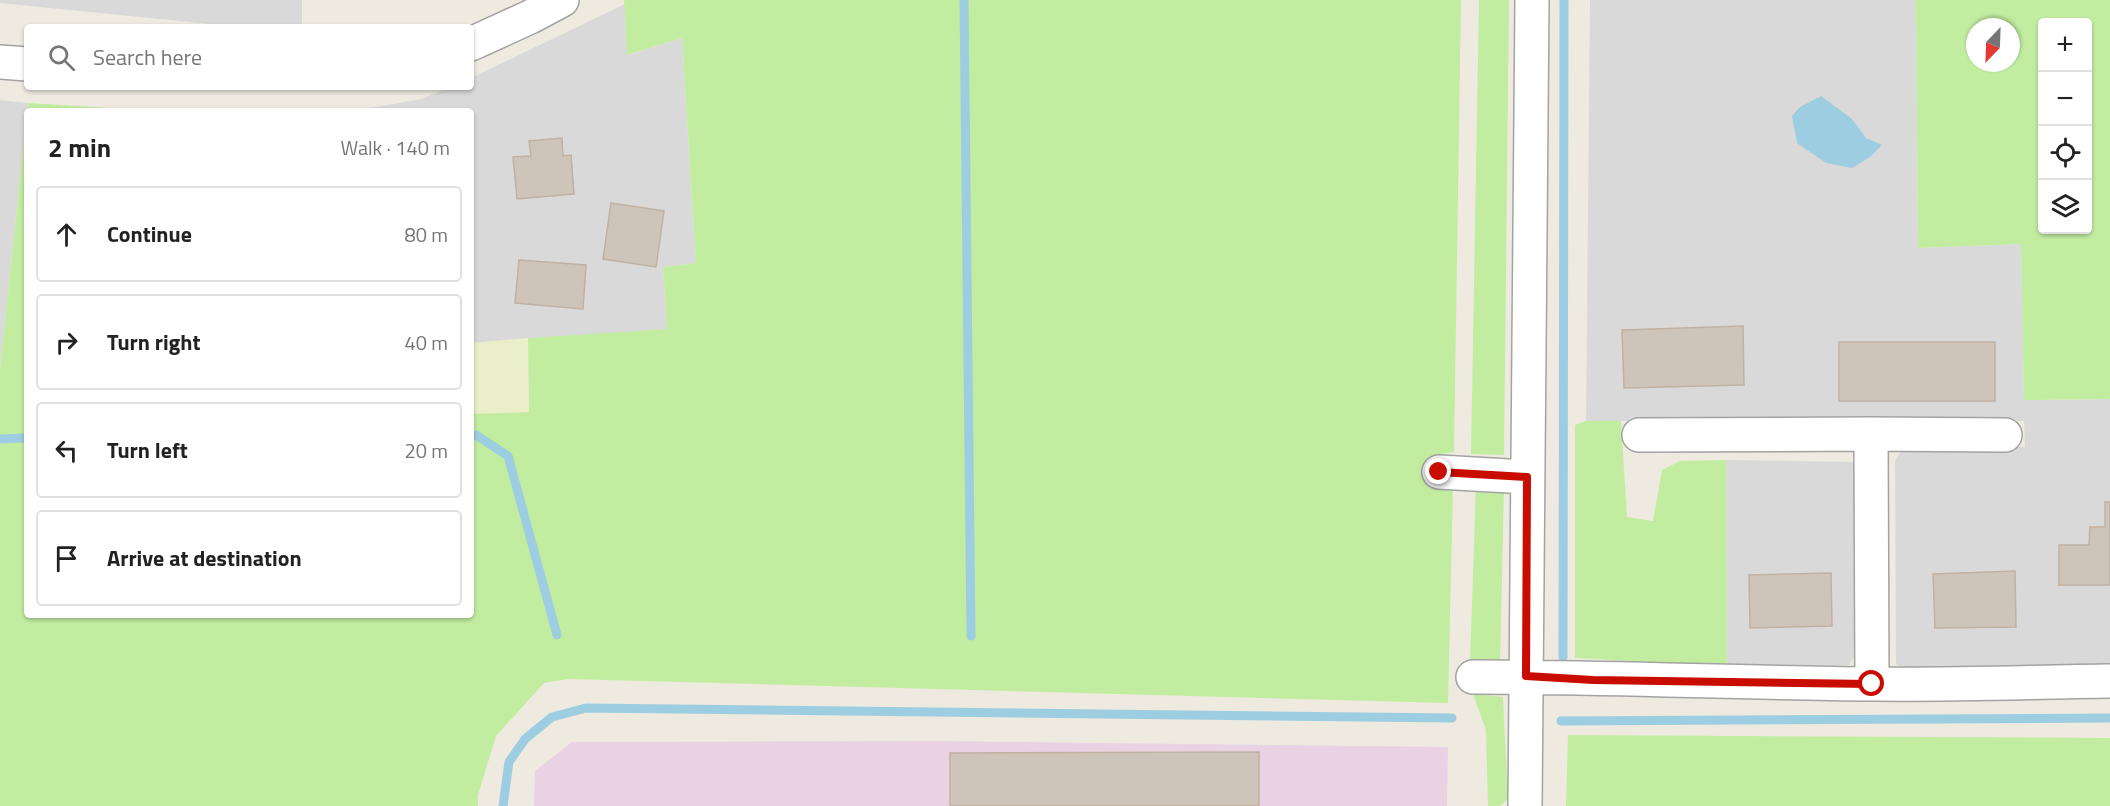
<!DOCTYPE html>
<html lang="en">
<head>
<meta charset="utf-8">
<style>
  :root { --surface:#fff; --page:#f2f2f2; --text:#222; --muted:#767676; --line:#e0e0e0 }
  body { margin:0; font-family:"Titillium Web",sans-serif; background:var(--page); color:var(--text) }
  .controls { position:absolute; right:18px; top:18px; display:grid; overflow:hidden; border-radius:6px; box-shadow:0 2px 4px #0004 }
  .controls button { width:54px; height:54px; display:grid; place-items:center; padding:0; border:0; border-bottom:2px solid var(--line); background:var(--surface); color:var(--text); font:30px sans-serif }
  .compass { position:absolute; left:1966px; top:18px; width:54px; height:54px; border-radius:50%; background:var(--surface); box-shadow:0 2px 4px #0004; rotate:203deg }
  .stop { position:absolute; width:18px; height:18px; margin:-14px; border:4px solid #c80c00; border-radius:50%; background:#fff }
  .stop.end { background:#c80c00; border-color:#fff; box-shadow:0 2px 6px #0008 }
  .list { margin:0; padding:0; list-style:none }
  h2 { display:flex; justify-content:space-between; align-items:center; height:78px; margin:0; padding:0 24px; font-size:26px }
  h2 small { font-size:20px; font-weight:400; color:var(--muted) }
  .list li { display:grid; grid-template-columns:39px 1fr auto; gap:18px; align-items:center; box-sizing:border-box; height:96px; margin:0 12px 12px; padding:0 12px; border:2px solid var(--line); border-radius:6px }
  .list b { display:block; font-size:22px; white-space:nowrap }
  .list em { font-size:20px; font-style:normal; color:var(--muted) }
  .icon { flex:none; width:33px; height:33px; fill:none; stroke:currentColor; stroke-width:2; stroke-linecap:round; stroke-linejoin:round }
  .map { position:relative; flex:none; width:2110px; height:806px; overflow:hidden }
  .search { position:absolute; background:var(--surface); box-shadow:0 2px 4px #0004; left:24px; top:24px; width:450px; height:66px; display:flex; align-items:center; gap:15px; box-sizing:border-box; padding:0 21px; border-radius:6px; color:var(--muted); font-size:22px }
  .panel { position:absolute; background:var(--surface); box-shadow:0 2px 4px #0004; left:24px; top:108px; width:450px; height:510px; border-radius:6px }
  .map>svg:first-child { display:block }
  .residential { fill:#dad9d9 }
  .industrial { fill:#e8d2e3 }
  .farmland { fill:#eaefca }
  .grass { fill:#c2eda1; fill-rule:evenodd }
  .water { fill:#9dcde0 }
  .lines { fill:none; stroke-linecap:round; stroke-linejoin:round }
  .stream { stroke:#9dcde0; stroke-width:9 }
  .building { fill:#cec4b9; stroke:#c1b1a2; stroke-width:1.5 }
  .minor-casing { stroke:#a3a3a3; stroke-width:36 }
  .minor { stroke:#fff; stroke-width:33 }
  .route { stroke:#c80c00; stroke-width:8 }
</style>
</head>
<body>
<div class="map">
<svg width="2110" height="806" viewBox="0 0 2110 806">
  <rect width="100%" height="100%" fill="#eeeae0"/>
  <path class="residential" d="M0,0H302V27H240L0,3Z
    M1590,0H1916L1918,248L2021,244L2024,400L2110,399V668L1911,671L1896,664L1895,461L1906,444L2025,447L2024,421H1586Z
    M625,4L628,55L682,38L696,263L663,267L667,329L471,343V111L299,110L370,108L422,99L450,87H471V78Z
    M0,100L28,103L0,369Z
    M1726,460L1852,462L1862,473L1859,649L1849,665L1727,666Z"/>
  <path class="industrial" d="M935,741L1448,747L1447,806H534L535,771L572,742Z"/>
  <path class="farmland" d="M528,338L529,412L471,414V343Z"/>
  <path class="grass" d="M624,0H1461L1454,452L1434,455L1435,485L1453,487L1448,703L568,679L544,683L496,736L478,795V806H0V369L27,112V615H471V414L529,412L528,338L667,329L663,267L696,263L682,38L627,55Z
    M1479,0H1509L1504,455L1471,454Z
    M1916,0H2110V399L2024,400L2021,244L1918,248ZM2088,22V230H2042V22ZM1975,27H2011V63H1975Z
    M28,103L158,111H159H27Z
    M1586,421H1621L1627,517L1653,521L1662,470L1680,461L1726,460L1727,666L1575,658V425Z
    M1476,484L1504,488L1500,665L1470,663Z
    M1473,694L1503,697L1508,799L1500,806H1488L1486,730Z
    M1568,735L2110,738V806H1566Z"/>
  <path class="water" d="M1821,96L1852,119L1866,138L1882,145L1870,157L1852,168L1826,163L1797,143L1792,116L1800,107Z"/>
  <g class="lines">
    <path class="stream" d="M964,0L971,636
      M471,436L476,435L508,456L557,635
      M0,439L27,438
      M1563,657L1564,0
      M1561,721L2110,718
      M503,806L509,762L525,739L552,717L586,708L1452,718"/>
  </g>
  <path class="building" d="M562,138L563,156L571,155L574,194L517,199L513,157L531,156L529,141Z
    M611,203L664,211L656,267L603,259Z
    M519,260L586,265L583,309L515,303Z
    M1743,326L1744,385L1624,388L1622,330Z
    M1839,342H1995V401H1839Z
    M2105,502H2110V585H2059V545H2089L2090,527H2105Z
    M2015,571L2016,627L1935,628L1933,574Z
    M1831,573L1832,626L1750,628L1749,575Z
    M1259,752V806H950V753Z"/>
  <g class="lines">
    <g class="minor-casing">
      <path id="minor" d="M471,44L530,17L562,0
        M0,62L27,64
        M1871,434L2005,435
        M1639,435L1871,434L1872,684
        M1439,472L1527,477
        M1473,677C1607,677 1740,683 1874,684C1952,685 2031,682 2110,681
        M1525,806L1532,0"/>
    </g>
    <use href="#minor" class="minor"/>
  </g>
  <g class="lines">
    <path class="route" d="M1439,472L1527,477L1526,676L1593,680L1872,684"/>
  </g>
</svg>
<div class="controls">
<button>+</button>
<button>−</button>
<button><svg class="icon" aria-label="locate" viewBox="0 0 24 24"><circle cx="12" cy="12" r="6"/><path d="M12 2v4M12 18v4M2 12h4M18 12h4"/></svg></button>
<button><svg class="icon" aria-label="layers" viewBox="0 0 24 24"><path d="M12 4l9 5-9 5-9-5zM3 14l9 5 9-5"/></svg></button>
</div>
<svg class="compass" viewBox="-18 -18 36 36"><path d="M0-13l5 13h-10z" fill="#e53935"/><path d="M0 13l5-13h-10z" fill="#767676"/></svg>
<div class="stop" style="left:1872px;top:684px"></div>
<div class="stop end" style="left:1439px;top:472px"></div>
<div class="search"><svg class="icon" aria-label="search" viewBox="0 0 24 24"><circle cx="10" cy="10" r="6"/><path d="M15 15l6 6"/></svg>Search here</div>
<section class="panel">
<h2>2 min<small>Walk · 140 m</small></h2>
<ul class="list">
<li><svg class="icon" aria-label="ahead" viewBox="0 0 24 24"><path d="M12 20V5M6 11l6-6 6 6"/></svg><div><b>Continue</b></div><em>80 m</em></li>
<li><svg class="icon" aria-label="right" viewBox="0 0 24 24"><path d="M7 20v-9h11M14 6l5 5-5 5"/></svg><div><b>Turn right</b></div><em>40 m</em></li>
<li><svg class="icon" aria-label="left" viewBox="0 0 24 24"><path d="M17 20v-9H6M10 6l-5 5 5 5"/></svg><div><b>Turn left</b></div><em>20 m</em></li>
<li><svg class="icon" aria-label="arrive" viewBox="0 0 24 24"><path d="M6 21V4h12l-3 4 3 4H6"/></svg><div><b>Arrive at destination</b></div></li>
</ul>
</section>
</div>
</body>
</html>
